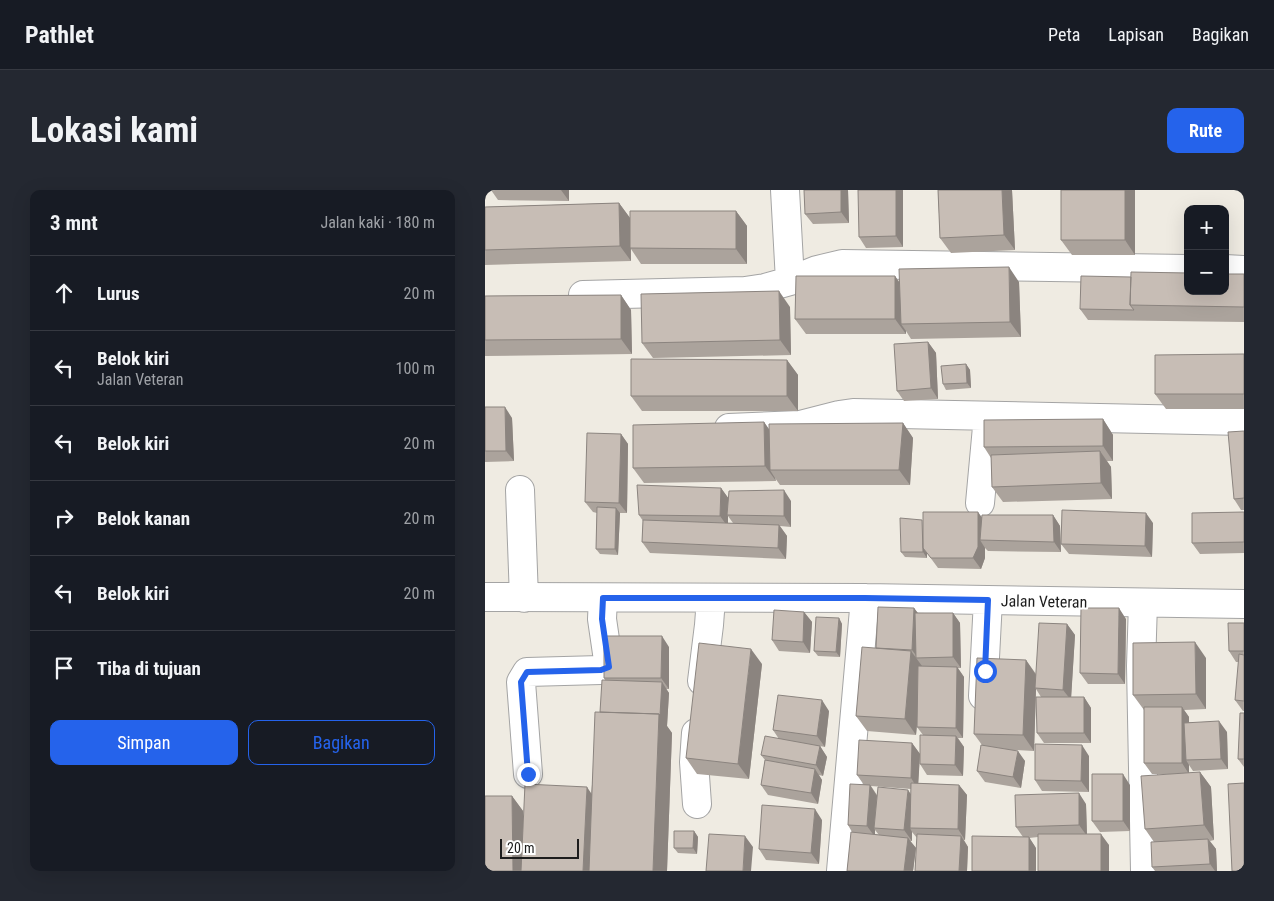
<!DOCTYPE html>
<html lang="id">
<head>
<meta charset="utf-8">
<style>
  :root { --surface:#171b24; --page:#242831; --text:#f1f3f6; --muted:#9ea1a6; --line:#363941; --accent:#2563eb }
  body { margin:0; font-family:"Roboto Condensed",sans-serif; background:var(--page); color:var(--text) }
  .controls { position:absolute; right:15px; top:15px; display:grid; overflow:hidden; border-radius:10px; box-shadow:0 5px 20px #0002 }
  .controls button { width:45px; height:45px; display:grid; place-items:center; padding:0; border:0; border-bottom:1px solid var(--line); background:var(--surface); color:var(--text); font:25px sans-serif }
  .scale { position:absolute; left:15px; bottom:12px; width:79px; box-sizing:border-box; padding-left:5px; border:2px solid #1d1d1d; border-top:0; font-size:14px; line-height:18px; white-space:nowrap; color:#1d1d1d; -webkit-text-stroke:4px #fff; paint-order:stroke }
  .stop { position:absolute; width:15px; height:15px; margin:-11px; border:4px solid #2563eb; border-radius:50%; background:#fff }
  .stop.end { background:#2563eb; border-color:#fff; box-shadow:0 1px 5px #0008 }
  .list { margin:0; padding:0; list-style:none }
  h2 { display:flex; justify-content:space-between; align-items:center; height:65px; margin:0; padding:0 20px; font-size:21px }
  h2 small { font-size:16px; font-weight:400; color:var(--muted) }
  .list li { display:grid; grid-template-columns:32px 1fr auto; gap:15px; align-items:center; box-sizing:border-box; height:75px; padding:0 20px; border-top:1px solid var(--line) }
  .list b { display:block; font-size:19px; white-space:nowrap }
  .list p { margin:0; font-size:16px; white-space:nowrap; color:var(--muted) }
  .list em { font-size:16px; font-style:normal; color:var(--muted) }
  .actions { display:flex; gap:10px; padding:15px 20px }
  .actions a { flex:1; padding:11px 0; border:1px solid var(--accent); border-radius:10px; text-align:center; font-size:18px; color:var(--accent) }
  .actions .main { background:var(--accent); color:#fff }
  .icon { flex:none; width:28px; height:28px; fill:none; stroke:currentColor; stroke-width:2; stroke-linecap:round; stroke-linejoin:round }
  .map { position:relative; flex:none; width:759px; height:681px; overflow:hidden; border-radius:10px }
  header { display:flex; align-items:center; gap:30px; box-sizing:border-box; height:70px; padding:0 25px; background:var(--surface); border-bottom:1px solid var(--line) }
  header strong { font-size:24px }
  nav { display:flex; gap:28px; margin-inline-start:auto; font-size:18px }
  .intro { display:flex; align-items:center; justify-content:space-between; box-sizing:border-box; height:120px; padding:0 30px }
  h1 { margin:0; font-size:35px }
  .button { padding:12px 22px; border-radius:10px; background:var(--accent); color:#fff; font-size:18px; font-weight:700 }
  main { display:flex; gap:30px; padding:0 30px }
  aside { flex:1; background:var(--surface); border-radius:10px; box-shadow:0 5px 20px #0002 }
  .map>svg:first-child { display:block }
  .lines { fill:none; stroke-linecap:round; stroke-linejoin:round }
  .minor-casing { stroke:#a4a4a4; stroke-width:30 }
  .minor { stroke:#fff; stroke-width:28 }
  .wall { fill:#aba39c; fill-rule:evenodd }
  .shaded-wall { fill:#8b847f }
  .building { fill:#c7bdb5; stroke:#8b847f }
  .route { stroke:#2563eb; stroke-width:6 }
  .labels { text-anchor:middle; stroke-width:4; stroke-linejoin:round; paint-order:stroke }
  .street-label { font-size:16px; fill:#1d1d1d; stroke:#fff }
</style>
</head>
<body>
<header>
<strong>Pathlet</strong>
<nav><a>Peta</a><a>Lapisan</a><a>Bagikan</a></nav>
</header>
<div class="intro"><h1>Lokasi kami</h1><a class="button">Rute</a></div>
<main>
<aside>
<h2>3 mnt<small>Jalan kaki · 180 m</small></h2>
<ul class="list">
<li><svg class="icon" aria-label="ahead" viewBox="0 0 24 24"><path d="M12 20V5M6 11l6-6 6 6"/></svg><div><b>Lurus</b></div><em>20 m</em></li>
<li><svg class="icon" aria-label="left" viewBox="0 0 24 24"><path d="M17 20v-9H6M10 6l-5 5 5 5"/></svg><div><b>Belok kiri</b><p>Jalan Veteran</p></div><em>100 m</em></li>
<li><svg class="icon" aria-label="left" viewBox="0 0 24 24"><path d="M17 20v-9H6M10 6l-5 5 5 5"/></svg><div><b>Belok kiri</b></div><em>20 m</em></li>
<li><svg class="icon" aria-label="right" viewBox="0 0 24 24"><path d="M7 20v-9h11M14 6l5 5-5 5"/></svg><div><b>Belok kanan</b></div><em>20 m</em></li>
<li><svg class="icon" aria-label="left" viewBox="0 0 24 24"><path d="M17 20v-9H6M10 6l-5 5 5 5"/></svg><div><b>Belok kiri</b></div><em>20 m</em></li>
<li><svg class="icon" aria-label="arrive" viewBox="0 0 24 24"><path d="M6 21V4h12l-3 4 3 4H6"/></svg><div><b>Tiba di tujuan</b></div></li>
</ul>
<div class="actions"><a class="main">Simpan</a><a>Bagikan</a></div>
</aside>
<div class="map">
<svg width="759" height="681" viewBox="0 0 759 681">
  <rect width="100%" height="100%" fill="#efebe2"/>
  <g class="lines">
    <g class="minor-casing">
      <path id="minor" d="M300,0L305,91
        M740,79L759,80
        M98,105L260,101L280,98L305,91L332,80L357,74L703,79
        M244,238L315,235L354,225L368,223L759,231
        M35,300L39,408
        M495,313L503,226
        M0,407L380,408L759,414
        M658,413L656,476L660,681
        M217,491L224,435L226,408
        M498,506L503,410
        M211,543L209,572L212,614
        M43,584L36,492L42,482L116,480L124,477L117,429L118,408
        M356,681L380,408"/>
    </g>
    <use href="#minor" class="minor"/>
  </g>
  <path class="wall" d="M6,0H84V11L13,10Z
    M363,0L364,33L328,34L320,24Z
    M418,0V57L381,58L374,47Z
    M453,0H527L530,60L466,63L455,48Z
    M576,0H650V65H587L576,50Z
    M134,13L145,28L251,21L262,36V74H156L146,59V71L0,75V17Z
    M759,84V132L603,130L595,119L646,87Z
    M410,86L415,93L534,92L536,147L426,149L421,141V144H321L310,129Z
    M136,105L146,120L147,164L0,166V106Z
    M305,117L306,165L168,168L157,153Z
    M443,152L451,163L453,209L419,211L412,201Z
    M759,164V219H681L670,204Z
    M302,170L313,185V221H157L146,206Z
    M481,174L485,180L486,198L461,200L458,194Z
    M0,217L27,228L29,271L0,272Z
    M618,229L628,245V271H622L626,277L627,309L518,312L507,297L506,268L499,257Z
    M279,232L284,239L418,233L428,248L425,295H295L290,288L291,291L159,293L148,278Z
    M759,241V320H756L749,309Z
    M136,244L143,254L142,323H135L133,365L115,364L111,359L112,323L108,322L100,312Z
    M236,298L243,308L306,311V337L295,336L302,346L301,369L165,363L157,352L158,331L154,325ZM243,326L248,333H243Z
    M759,322V363L715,364L707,353Z
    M568,325L575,336L576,362L503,361L500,358V368L496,379L453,378L442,363V368L420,367L416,362L497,328Z
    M668,333L667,367L584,364L576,354Z
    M429,418L433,423H468L475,433L476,478H473L479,487L478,548H473L479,557L478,586L442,585L435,574L438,545L432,537L433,526L431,545L382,541L371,526L391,458Z
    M319,422L327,432L325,463L294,461L287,450Z
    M354,428L357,434L355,467L333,466L329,461Z
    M641,429L640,494H603L595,483Z
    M759,433V521H758L750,510L754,472H751L744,461Z
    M582,434L590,445L586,507H599L606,518V553H559L552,543L556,507L551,499L549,561L529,560L540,571L536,598L500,592L492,581L497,555L489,544L541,470L551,484Z
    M184,457V499H181L184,503L182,536L187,543L182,681H0L27,606L38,621V636L106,604L115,522L120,490L119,488Z
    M721,468V519L699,520L704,527V532L742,542L743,579L708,581L704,575V583L715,582L726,597L729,650L725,651L731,659L732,681H670L667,677L669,652L660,639L689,584H667L659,573V520L648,505Z
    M277,474L264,589L212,584L201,568Z
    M344,521L340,557L335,556L342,567L338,586L334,585L337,590L333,614L283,605L276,595L280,570L276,565L294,549L288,540Z
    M759,523V577L753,569Z
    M427,553L435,564L433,593L474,595L482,605L480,650H479L483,657L482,681H430L432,648L427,642V651H425L431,658L428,681H362L367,642L363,635L379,595L372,585ZM386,596L426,599V604L392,605ZM390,640L394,645L390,644Z
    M604,566V602L557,601L550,590Z
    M645,595V641L615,642L607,631Z
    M601,614L602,644L624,655V681H553V647L544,648L551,658L538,647L531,637Z
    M337,630L334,674L281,670L274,659Z
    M209,641L213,647L212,664L193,663L189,658Z"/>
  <path class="shaded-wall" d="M76,0H84V11Z
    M356,0H363L364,33L356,22Z
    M411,0H418V57L411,46Z
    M517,0H527L530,60L519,45Z
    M640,0H650V65L640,50Z
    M134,13L145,28L146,71L135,56Z
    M251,21L262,36V74L251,59Z
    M524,77L534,92L536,147L525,132Z
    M410,86L420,101L416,134L421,141V144L410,129Z
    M294,101L305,117L306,165L295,150Z
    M136,105L146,120L147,164L136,149Z
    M443,152L451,163L453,209L446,198Z
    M302,170L313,185V221L302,206Z
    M481,174L485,180L486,198L482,193Z
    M20,217L27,228L29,271L21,261Z
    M618,229L628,245V271L618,256Z
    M279,232L289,247L285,280L290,288L291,291L280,276Z
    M418,233L428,248L425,295L414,280Z
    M136,244L143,254L142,323L134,313Z
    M615,261L626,277L627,309L616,293Z
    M236,298L244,309L242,325L243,326V337L235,326Z
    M299,300L306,311V337L299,326Z
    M131,318L135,323L133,365L130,359Z
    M493,322L501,333L495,350L500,358V368L496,379L488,368Z
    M661,323L668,333L667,367L660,356Z
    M568,325L575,336L576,362L569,352Z
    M294,335L302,346L301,369L293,358Z
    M438,358L442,363V368L438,362Z
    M429,418L437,429L433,468L427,460Z
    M634,418L641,429L640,494L633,484Z
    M319,422L327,432L325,463L318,452Z
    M468,423L475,433L476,478L468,467Z
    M354,428L357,434L355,467L351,462Z
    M582,434L590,445L586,510L578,500Z
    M177,446L184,457V499L176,488Z
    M710,452L721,468V519L711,504Z
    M266,459L277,474L264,589L253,574Z
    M426,461L437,476L431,545L420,529Z
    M541,470L551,485L550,498L551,499L549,561L538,545Z
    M472,477L479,487L478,548L471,538Z
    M177,492L184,503L182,536L187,543L182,681H168L174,524Z
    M599,507L606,518V553L599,543Z
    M337,510L344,521L340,557L332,546Z
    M697,517L704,527V570H701L704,575V584L697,573Z
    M734,531L742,542L743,579L736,569Z
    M471,546L479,557L478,586L470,575Z
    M427,553L435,564L433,599L426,588Z
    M597,555L604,566V602L596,591Z
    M335,556L342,567L338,586L331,575Z
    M533,561L540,571L536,598L528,587Z
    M330,579L337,590L333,614L326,603Z
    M715,582L726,597L729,650L719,635Z
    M638,584L645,595V641L638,631Z
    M385,595L392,606L389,638L390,640V647L382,636Z
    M474,595L482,605L480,650L473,639Z
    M102,597L112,612L109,681H98Z
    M423,600L430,610L425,638L427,642V651L419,640Z
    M594,603L601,614L602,646L594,635Z
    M27,606L38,621L39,681H28Z
    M330,619L337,630L334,674L326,663Z
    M209,641L213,647L212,664L208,658Z
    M616,644L624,655V681H616Z
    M260,646L268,657L266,681H258Z
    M476,646L483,657L482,681H474Z
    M544,647L551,658V681H544Z
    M423,648L431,658L428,681H419Z
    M723,649L731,659L732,681H730L725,674Z"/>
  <path class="building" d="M319,0H356V22L320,24Z
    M373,0H411V46L374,47Z
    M453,0H517L519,45L455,48Z
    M576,0H640V50H576Z
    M134,13L135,56L0,60V17Z
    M145,21H251V59L145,58Z
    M524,77L525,132L416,134L414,79Z
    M646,82L703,83V101H740V84H759V117L645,115Z
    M311,86H410V129H310Z
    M596,86L646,87L645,115L649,120L595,119Z
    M294,101L295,150L157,153L156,104Z
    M136,105V149L0,150V106Z
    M443,152L446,198L412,201L409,154Z
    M759,164V204H670V165Z
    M146,169L302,170V206H146Z
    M481,174L482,193L458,194L456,176Z
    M0,217H20L21,261H0Z
    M618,229V256L499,257V230Z
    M279,232L280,276L148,278V235Z
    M418,233L414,280H285L284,234Z
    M759,241V308L749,309L743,242Z
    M102,243L136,244L134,313L100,312Z
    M615,261L616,293L507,297L506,265Z
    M152,295L236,298L235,326L154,325Z
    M299,300V326L242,325L244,301Z
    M112,317L131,318L130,359H111Z
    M577,320L661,323L660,356L576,354Z
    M438,322H493V357L488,368H446L438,358Z
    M759,322V352L707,353V323Z
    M497,325H568L569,352L495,350Z
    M415,328L437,330L438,362H416Z
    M158,330L294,335L293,358L157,352Z
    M393,417L429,418L427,460L391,458Z
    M596,418H634L633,484L595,483Z
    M289,420L319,422L318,452L287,450Z
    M430,423H468V467L431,468Z
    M331,427L354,428L351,462L329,461Z
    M554,433L582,434L578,500L550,498Z
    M743,433H759V461H744Z
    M119,446H177L176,488H119Z
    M710,452L711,504L648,505V453Z
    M214,453L266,459L253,574L201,568Z
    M377,457L426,461L420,529L371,526Z
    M754,464L759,465V511L750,510Z
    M492,468L541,470L538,545L489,544Z
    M433,476L472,477L471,538L432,537Z
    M117,490L177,492L175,525L174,524L115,522Z
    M293,505L337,510L332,546L288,540Z
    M551,507H599V543H552Z
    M659,517H697V573H659Z
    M110,522L174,524L168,681H104Z
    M755,523H759V569H753Z
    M734,531L736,569L701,570L699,533Z
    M435,545L471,546L470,575L435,574Z
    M280,546L335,556L331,575L276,565Z
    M374,550L427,553L426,588L372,585Z
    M550,554L597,555L596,591L550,590Z
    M496,555L533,561L528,587L492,581Z
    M280,570L330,579L326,603L276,595Z
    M715,582L719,635L660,639L656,586Z
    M607,584H638V631H607Z
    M426,593L474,595L473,639L425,638Z
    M759,593V681H747L743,594Z
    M40,594L102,597L98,681H36Z
    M365,594L385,595L382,636L363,635Z
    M393,597L423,600L419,640L389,638Z
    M594,603V635L531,637L530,605Z
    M0,606H27L28,681H0Z
    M277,615L330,619L326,663L274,659Z
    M189,641H209L208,658H189Z
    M366,642L423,648L419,681H362Z
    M224,644L260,646L258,681H221Z
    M432,644L476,646L474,681H430Z
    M553,644H616V681H553Z
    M487,646L544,647V681H487Z
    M723,649L725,674L667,677L666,652Z"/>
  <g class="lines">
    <path class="route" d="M43,584L36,492L42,482L116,480L124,477L117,429L118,408H380L503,410L500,481"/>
  </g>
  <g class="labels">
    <g class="street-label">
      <text transform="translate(559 411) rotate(1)" y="6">Jalan Veteran</text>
    </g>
  </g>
</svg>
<div class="controls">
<button>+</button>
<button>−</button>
</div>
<div class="scale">20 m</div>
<div class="stop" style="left:500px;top:481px"></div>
<div class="stop end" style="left:43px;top:584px"></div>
</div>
</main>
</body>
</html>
